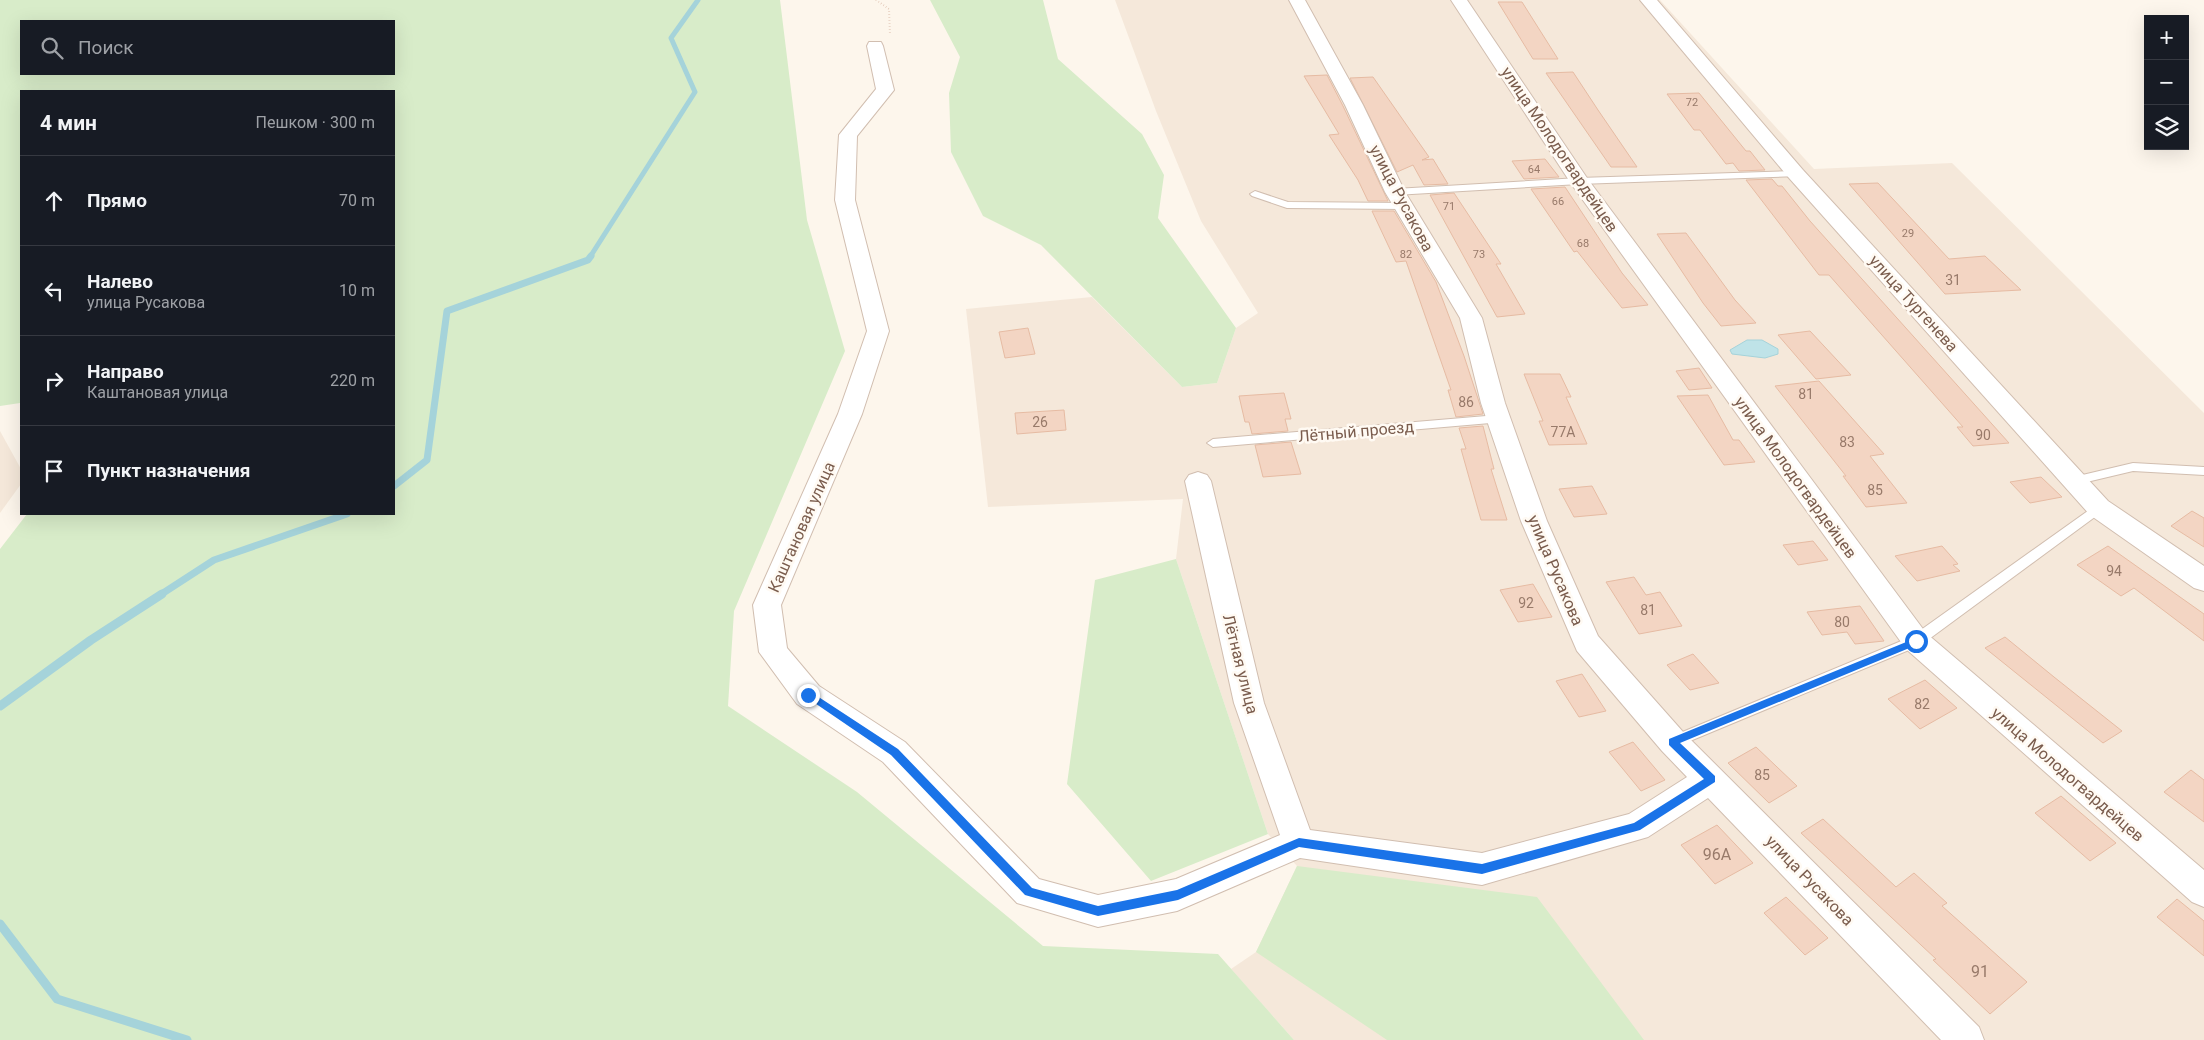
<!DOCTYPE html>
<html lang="ru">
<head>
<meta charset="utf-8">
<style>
  :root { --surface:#171b24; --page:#242831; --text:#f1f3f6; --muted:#9ea1a6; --line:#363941 }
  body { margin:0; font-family:Roboto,sans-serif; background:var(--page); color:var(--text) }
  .controls { position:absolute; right:15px; top:15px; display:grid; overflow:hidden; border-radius:0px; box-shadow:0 5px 20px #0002 }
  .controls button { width:45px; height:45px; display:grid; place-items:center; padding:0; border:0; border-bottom:1px solid var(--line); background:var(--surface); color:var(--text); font:25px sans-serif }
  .stop { position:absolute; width:15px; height:15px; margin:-11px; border:4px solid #1a73e8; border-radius:50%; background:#fff }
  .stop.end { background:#1a73e8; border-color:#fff; box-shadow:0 1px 5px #0008 }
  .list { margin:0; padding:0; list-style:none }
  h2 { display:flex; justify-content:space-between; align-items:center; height:65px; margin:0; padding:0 20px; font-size:21px }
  h2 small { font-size:16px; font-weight:400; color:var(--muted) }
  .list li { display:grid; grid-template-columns:32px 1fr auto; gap:15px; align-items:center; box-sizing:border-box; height:90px; padding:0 20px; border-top:1px solid var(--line) }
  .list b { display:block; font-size:19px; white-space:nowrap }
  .list p { margin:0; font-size:16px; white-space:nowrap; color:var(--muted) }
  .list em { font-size:16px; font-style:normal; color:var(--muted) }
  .icon { flex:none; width:28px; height:28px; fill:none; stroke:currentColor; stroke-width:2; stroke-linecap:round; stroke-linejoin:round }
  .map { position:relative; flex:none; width:2204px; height:1040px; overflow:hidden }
  .search { position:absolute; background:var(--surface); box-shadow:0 5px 20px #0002; left:20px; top:20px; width:375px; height:55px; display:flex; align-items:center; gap:12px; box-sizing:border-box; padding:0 18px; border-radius:0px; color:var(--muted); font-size:19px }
  .panel { position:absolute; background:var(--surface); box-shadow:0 5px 20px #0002; left:20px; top:90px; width:375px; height:425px; border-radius:0px }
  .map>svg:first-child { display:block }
  .residential { fill:#f5e8da }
  .green { fill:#d8ecc9; fill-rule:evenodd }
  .water { fill:#bfe3e8; stroke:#a5d3da }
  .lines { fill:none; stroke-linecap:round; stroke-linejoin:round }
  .stream-far2 { stroke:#a5d3da; stroke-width:5 }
  .stream-far1 { stroke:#a5d3da; stroke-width:7 }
  .stream { stroke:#a5d3da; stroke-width:9 }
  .building { fill:#f3d5c3; stroke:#e6bba3 }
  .lane-casing { stroke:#d1beb0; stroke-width:2 }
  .street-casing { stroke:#d1beb0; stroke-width:2 }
  .path { stroke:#d9b8a5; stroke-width:2; stroke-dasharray:0.5 2.5; stroke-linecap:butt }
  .lane { fill:#fff; fill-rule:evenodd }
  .street { fill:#fff; fill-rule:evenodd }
  .route { fill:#1a73e8 }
  .labels { text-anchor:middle; stroke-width:5; stroke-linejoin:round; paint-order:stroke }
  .far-number-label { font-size:11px; fill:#987a6a }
  .number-label { font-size:14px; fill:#987a6a }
  .street-label { font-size:16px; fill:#7a5c4d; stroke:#fffaf3 }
  .near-number-label { font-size:16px; fill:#987a6a }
</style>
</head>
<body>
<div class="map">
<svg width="2204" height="1040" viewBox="0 0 2204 1040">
  <rect width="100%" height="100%" fill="#fdf6ec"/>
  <path class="residential" d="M1115,0H1660L1814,169L1952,163L2204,413V1040H1294L1231,969L1256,952L1297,866L1268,834L1176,559L1183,499L988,507L966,309L1092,297L1182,387L1217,383L1236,328L1258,313L1201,221L1156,111Z
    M0,431L21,469V484L0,513Z"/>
  <path class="green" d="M0,0H780L807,220L845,351L734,611L728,706L857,792L1043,946L1218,954L1294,1040H0V549L27,514H394V91H21V406L20,403L0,406ZM394,21V74H21V21Z
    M930,0H1043L1058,59L1142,134L1164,175L1158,218L1236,328L1217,383L1182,387L1041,245L983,216L951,152L949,93L960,57Z
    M1176,559L1268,834L1151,881L1067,784L1095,580Z
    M1297,866L1537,897L1644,1040H1387L1256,952Z"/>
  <path class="water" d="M1747,340H1762L1778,349V354L1765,358L1732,354L1730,350Z"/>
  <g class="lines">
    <path class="stream-far2" d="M590,257L695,92L671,38L698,0"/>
    <path class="stream-far1" d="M394,486L427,460L447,311L588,260L591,256
      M160,595L214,560L347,514"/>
    <path class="stream" d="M0,706L91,640L162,594
      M0,924L57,999L187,1040"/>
  </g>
  <path class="building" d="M1498,2H1522L1558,59H1533Z
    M1573,72L1598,110L1637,167H1611L1546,73Z
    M1327,75L1343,106L1388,201H1368L1358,180L1329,135L1339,134L1304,76Z
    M1373,77L1429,157L1422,160L1433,159L1448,184L1424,185L1413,165L1397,172L1350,78Z
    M1699,93L1746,151H1750L1765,170L1739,171L1733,163L1726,164L1700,130H1694L1667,94Z
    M1545,159L1559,177L1524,179L1512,161Z
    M1772,179L1778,186H1782L1810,221L2009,443L1973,446L1957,427H1963L1829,275H1819L1746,180Z
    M1878,183L1949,259L1985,256L2021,290L1945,294L1849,184Z
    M1565,187L1622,273L1648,305L1622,308L1577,251L1574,252L1531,189Z
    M1454,193L1501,264H1496L1525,314L1497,317L1430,195Z
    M1372,211H1394L1436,282L1464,356L1483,414L1456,417L1448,390H1451L1406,261L1396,262Z
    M1686,233L1735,300L1756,323L1721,326L1703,303L1657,234Z
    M1028,328L1035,354L1005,358L999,332Z
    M1810,331L1851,375L1816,379L1778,335Z
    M1699,368L1712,388L1689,390L1676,371Z
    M1524,374H1560L1571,397H1566L1587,444L1549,445L1539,421H1543Z
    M1819,381L1884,454L1870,456L1907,503L1866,507L1843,476H1846L1775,386Z
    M1284,393L1291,419H1285L1288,431L1252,434L1249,422H1245L1239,396Z
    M1708,395L1733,440H1739L1755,462L1724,465L1677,396Z
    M1064,410L1066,430L1017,434L1015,413Z
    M1483,426L1494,469H1491L1507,520H1481L1461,449H1466L1459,428Z
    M1291,442L1301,474L1263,477L1255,445Z
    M2041,477L2062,497L2030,503L2010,482Z
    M1592,486L1607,514L1574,517L1559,489Z
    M2192,511L2204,518V547L2171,526Z
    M1813,541L1828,560L1798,565L1783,545Z
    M1942,546L1958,564L1953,565L1960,571L1917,581L1895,556Z
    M2108,546L2204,614V641L2134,588L2121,596L2077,565Z
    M1634,577L1646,595L1660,592L1682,626L1639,634L1606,582Z
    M1533,584L1552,617L1518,622L1500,590Z
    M1860,606L1884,641L1855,644L1847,632L1822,635L1807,612Z
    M2005,637L2054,677L2122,731L2103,743L1985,648Z
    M1693,654L1719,683L1690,690L1667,665Z
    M1582,674L1606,711L1579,717L1556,681Z
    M1925,680L1957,708L1920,729L1888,699Z
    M1633,742L1665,780L1641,791L1609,752Z
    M1756,747L1797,786L1769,803L1728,763Z
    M2191,770L2204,780V822L2164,792Z
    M2061,796L2116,843L2090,861L2035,813Z
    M1823,819L1896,887L1914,873L1947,903L1942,906L2027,982L1990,1014L1933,960L1936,959L1801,833Z
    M1717,825L1753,863L1715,884L1681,845Z
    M1786,897L1828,938L1805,955L1764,913Z
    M2177,899L2204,921V956L2157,917Z"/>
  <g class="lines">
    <g class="lane-casing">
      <path id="lane" d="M1796,171L1799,172V176L1579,184L1395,195L1390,192L1395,189L1579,178Z
        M1255,191L1288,202L1404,203L1409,206L1404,209L1287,208L1252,196L1250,194Z
        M1498,415L1504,419L1502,422L1213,447L1207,443L1213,439Z
        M2133,463L2204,467V475L2133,471L2074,485L2068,481L2074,477Z
        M2099,503L2105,508L2103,511L1921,645L1678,746L1673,748L1668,746L1666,742L1668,738L1911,637Z"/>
    </g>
    <g class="street-casing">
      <path id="street" d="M1289,0H1305L1363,105L1405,192L1482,318L1505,403L1547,521L1598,636L1684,733L1979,1027L1984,1040H1941L1708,798L1648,837L1482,885L1300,858L1177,911L1098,927L1017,903L883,762L797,704L759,652L753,605L838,414L867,331L835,200L839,135L876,89L867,46L869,42H881L883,46L894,90L857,136L855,200L889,331L862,414L781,605L787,648L819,686L905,742L1039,879L1098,895L1176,879L1280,835L1234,703L1185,481L1189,475L1198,472L1207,475L1211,481L1264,703L1310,830L1482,853L1629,814L1687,777L1662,751L1577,651L1521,521L1481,403L1460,318L1385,192L1345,105Z
        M1451,0H1467L1587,178L1926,633L2204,870V907L2192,902L1906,649L1572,185Z
        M1640,0H1657L1803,170L2108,501L2204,566V591L2194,588L2090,515L1789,178Z"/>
    </g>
    <path class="path" d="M876,0L889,9L890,35"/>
    <use href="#lane" class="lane"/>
    <use href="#street" class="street"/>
  </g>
  <path class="route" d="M1916,638L1919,639V644L1680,743L1715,776V782L1640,830L1482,874L1299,847L1178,900L1098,916L1025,895L891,755L803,695L804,692H811L898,749L1032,888L1098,906L1177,890L1299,838L1482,864L1634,823L1704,779L1669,745V739Z"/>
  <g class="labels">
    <g class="far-number-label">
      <text x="1692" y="106">72</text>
      <text x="1534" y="173">64</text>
      <text x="1558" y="205">66</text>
      <text x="1449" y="210">71</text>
      <text x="1908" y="237">29</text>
      <text x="1583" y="247">68</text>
      <text x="1406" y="258">82</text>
      <text x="1479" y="258">73</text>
    </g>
    <g class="number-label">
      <text x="1953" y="285">31</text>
      <text x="1806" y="399">81</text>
      <text x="1466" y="407">86</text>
      <text x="1040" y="427">26</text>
      <text x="1563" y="437">77А</text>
      <text x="1983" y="440">90</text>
      <text x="1847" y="447">83</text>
      <text x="1875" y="495">85</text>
      <text x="2114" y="576">94</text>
      <text x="1526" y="608">92</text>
      <text x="1648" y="615">81</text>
      <text x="1842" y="627">80</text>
      <text x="1922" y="709">82</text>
      <text x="1762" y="780">85</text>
    </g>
    <g class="street-label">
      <text transform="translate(1560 149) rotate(56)" y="6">улица Молодогвардейцев</text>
      <text transform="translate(1402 198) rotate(62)" y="6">улица Русакова</text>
      <text transform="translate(1914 303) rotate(48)" y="6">улица Тургенева</text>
      <text transform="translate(1356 431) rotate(-5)" y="6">Лётный проезд</text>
      <text transform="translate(1796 477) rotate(54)" y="6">улица Молодогвардейцев</text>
      <text transform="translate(801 527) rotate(-66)" y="6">Каштановая улица</text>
      <text transform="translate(1556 570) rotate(67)" y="6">улица Русакова</text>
      <text transform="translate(1241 664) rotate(76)" y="6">Лётная улица</text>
      <text transform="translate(2068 774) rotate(41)" y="6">улица Молодогвардейцев</text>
      <text transform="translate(1810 880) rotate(46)" y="6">улица Русакова</text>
    </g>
    <g class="near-number-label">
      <text x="1717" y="860">96А</text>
      <text x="1980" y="977">91</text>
    </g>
  </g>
</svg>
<div class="controls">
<button>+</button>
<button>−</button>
<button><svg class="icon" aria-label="layers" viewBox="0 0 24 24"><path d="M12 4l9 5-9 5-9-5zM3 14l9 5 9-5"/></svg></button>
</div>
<div class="stop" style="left:1916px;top:641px"></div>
<div class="stop end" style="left:808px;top:695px"></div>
<div class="search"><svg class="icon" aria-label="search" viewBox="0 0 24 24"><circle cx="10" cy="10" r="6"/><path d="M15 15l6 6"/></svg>Поиск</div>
<section class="panel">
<h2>4 мин<small>Пешком · 300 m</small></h2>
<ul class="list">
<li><svg class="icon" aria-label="ahead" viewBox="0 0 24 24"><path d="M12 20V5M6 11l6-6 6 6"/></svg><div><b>Прямо</b></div><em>70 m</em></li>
<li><svg class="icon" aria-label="left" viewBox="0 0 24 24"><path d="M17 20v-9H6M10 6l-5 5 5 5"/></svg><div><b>Налево</b><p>улица Русакова</p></div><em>10 m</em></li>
<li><svg class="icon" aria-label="right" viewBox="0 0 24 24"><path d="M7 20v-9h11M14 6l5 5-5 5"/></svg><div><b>Направо</b><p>Каштановая улица</p></div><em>220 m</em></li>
<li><svg class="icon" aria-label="arrive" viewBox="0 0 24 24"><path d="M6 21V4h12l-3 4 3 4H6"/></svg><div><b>Пункт назначения</b></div></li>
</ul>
</section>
</div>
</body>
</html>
